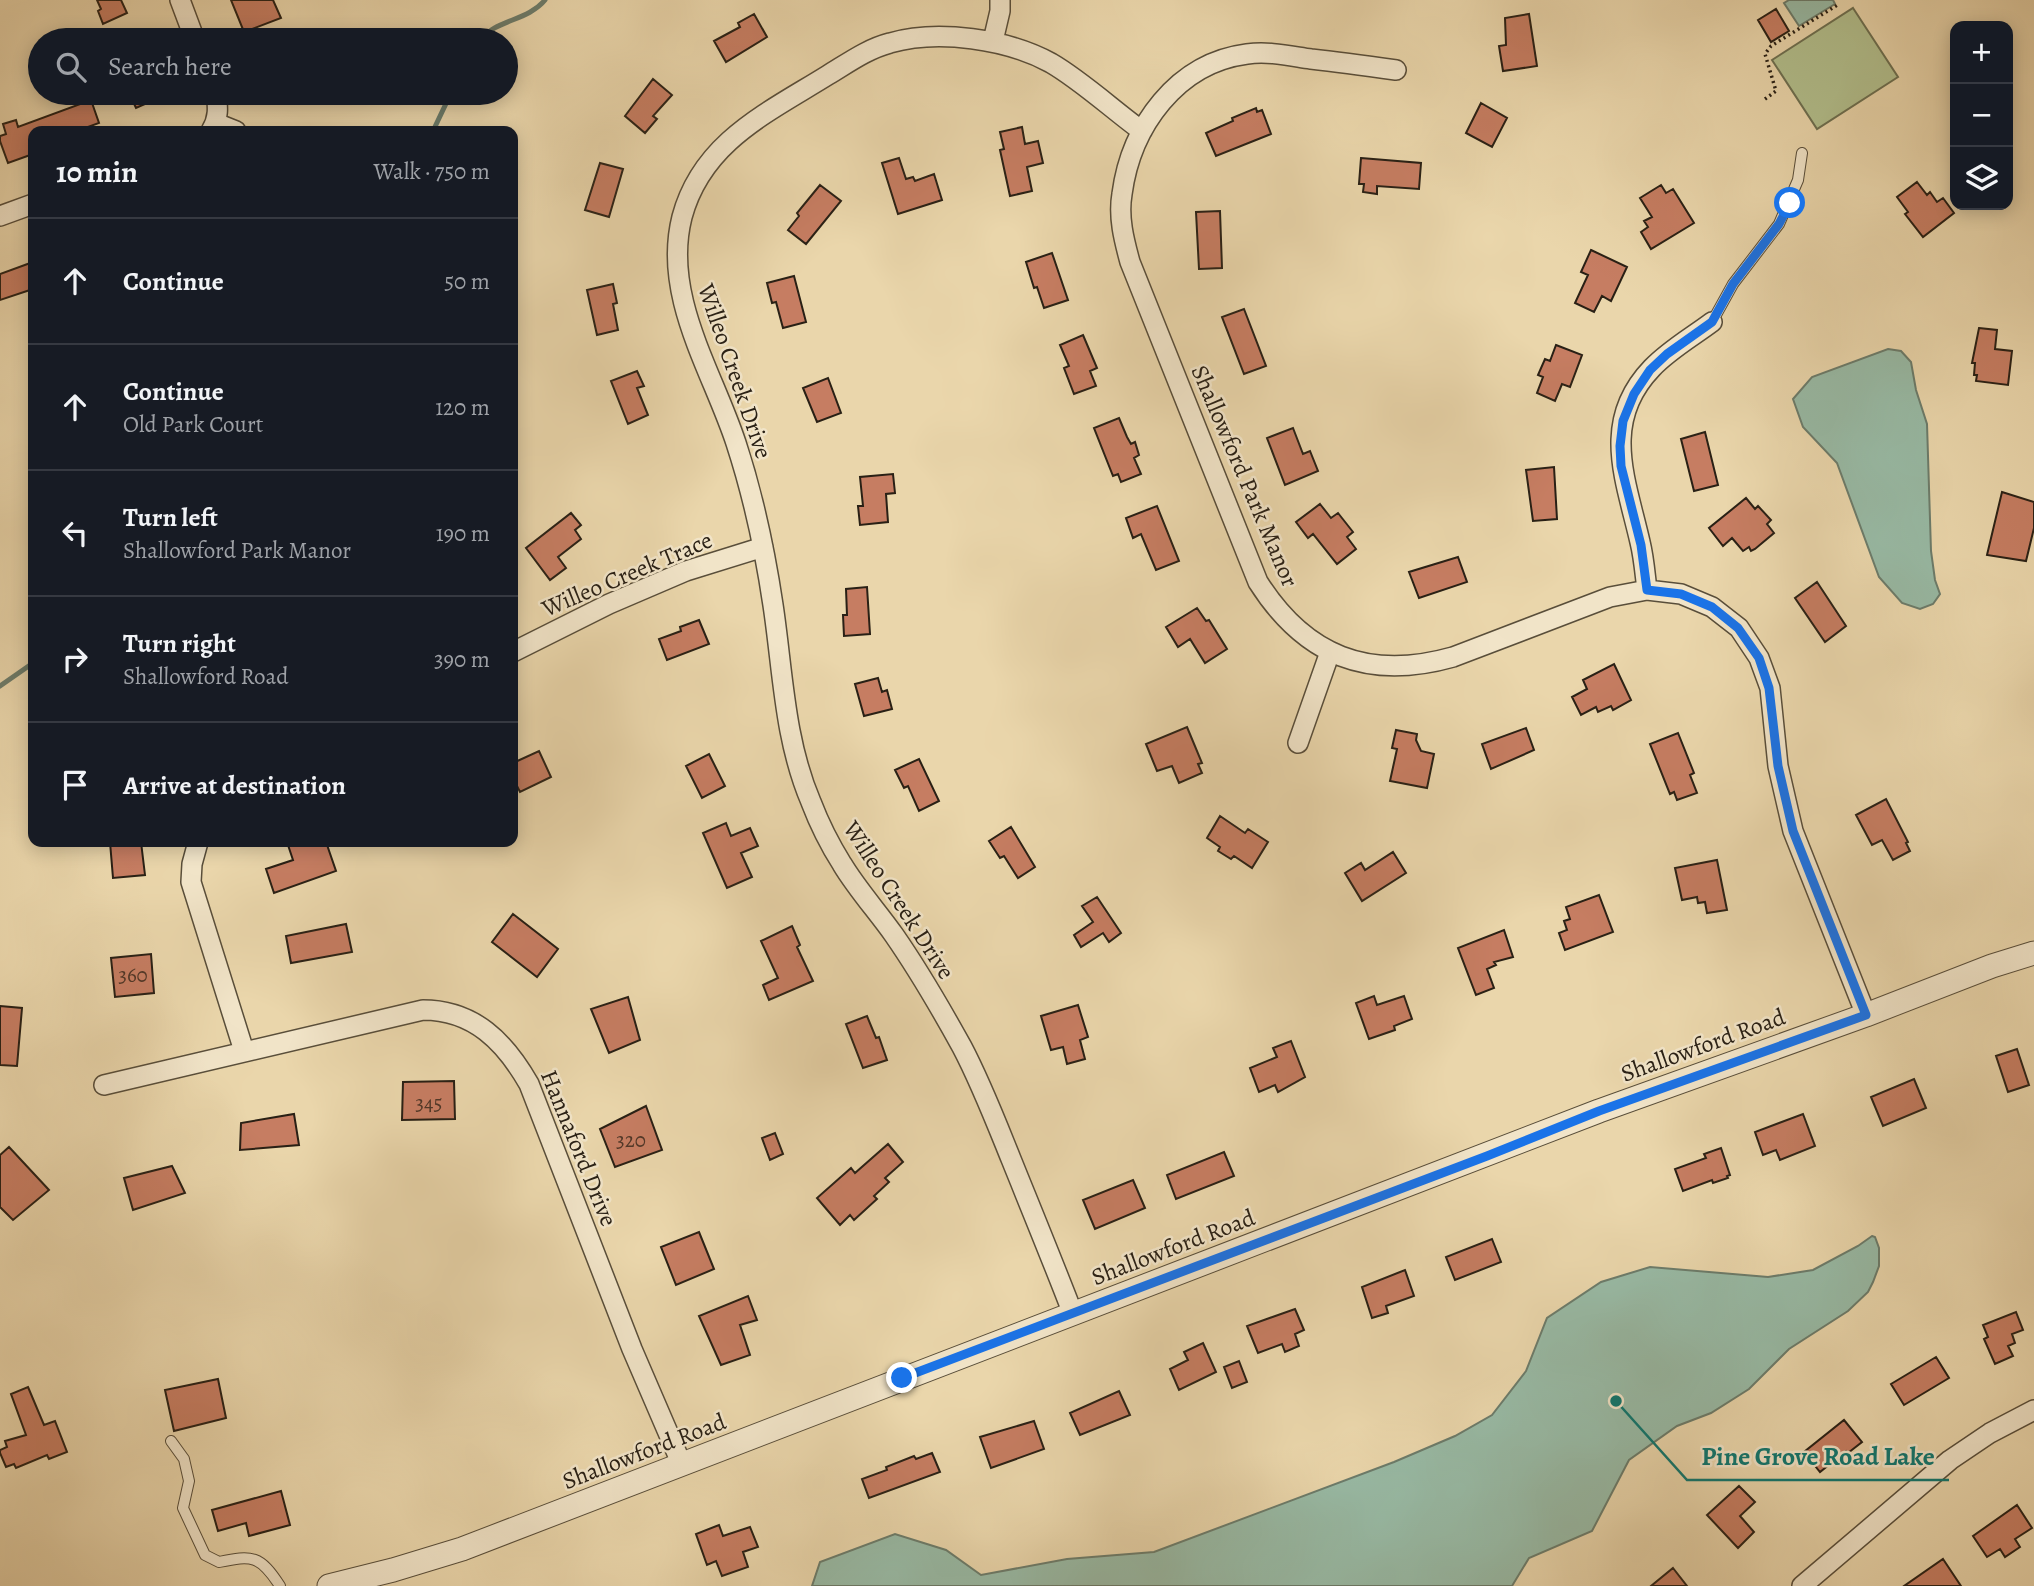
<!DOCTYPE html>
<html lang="en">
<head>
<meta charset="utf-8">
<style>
  :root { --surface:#171b24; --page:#242831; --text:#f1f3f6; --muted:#9ea1a6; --line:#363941 }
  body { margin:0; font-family:Alegreya,serif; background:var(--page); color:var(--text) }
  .controls { position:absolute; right:21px; top:21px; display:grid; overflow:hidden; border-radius:14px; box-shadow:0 4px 18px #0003 }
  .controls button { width:63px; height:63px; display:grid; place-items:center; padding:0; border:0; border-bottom:2px solid var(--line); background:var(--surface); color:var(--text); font:35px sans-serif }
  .stop { position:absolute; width:21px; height:21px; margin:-16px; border:5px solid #1a73e8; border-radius:50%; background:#fff }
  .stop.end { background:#1a73e8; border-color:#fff; box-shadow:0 2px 7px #0008 }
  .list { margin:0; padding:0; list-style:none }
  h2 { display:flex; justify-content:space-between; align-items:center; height:91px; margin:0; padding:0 28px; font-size:30px }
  h2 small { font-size:23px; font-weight:400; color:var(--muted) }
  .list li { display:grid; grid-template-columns:46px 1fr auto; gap:21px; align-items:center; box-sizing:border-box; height:126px; padding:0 28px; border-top:2px solid var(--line) }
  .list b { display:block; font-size:26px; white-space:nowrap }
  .list p { margin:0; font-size:23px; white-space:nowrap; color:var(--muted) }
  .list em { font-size:23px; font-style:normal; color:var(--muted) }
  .icon { flex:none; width:38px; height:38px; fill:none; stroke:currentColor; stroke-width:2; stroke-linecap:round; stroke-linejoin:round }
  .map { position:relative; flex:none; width:2034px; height:1586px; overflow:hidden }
  .search { position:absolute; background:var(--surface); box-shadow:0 4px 18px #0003; left:28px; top:28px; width:490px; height:77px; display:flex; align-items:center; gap:18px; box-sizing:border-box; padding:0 24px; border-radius:38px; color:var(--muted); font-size:26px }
  .panel { position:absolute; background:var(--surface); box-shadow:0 4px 18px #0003; left:28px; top:126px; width:490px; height:721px; border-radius:14px }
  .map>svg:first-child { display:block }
  .green { fill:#b2bf8d; stroke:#6e7051; stroke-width:2 }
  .water { fill:#98baa5; stroke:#6c7c6b; stroke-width:2 }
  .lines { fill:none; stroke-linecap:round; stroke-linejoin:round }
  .stream { stroke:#6c7c6b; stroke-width:5 }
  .building { fill:#c67d62; stroke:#292015; stroke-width:2 }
  .service-casing { stroke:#594e3a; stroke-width:12 }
  .minor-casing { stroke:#594e3a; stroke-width:22 }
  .tertiary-casing { stroke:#594e3a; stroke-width:25 }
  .path { stroke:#292015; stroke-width:3.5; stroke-dasharray:2 3.5; stroke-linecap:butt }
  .service { stroke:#f1e4c8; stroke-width:10 }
  .minor { stroke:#f1e4c8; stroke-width:19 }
  .tertiary { stroke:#f1e4c8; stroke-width:23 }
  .route { stroke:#1a73e8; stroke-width:9 }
  .labels { text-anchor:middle; stroke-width:5; stroke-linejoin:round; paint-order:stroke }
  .number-label { font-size:21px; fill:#503728 }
  .street-label { font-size:24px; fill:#292015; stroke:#f1e4c8 }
  .leader { fill:none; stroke:#0f766e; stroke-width:2.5 }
  .callout-dot { fill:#0f766e; stroke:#f1e4c8; stroke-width:2.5 }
  .callout-label { font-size:26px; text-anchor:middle; font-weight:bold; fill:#0f766e; stroke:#f1e4c8; stroke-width:5; stroke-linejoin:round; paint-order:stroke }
</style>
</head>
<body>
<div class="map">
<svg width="2034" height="1586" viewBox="0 0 2034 1586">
  <rect width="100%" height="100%" fill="#ead6ab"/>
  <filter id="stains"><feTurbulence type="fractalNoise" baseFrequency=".00286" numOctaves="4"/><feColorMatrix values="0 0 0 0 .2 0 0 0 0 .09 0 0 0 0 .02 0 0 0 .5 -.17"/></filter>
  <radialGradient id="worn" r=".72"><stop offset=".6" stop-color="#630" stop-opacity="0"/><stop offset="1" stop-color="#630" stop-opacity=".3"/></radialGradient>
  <path class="green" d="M1853,8L1898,77L1817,129L1772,60Z"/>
  <path class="water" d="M1789,0H1833L1835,4L1799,26L1784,3Z
    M1888,349L1901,351L1911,362L1916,390L1927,424L1931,551L1935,580L1940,594L1933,604L1920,609L1902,603L1879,577L1837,463L1803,427L1793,399L1812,377Z
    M1872,1236L1875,1237L1879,1248V1266L1873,1282L1868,1292L1848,1311L1789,1349L1749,1389L1711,1413L1677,1426L1629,1460L1592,1531L1529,1558L1512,1586H812L820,1562L895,1534L946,1550L981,1575L1067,1559L1154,1552L1394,1462L1455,1436L1492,1415L1526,1371L1547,1318L1601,1282L1650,1267L1768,1277L1813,1270L1858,1246Z"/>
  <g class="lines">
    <path class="stream" d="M481,40C494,20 528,21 545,0
      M433,131L451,93
      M0,686L33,663"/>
  </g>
  <path class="building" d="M97,0H121L127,13L103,24L98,11L101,9Z
    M231,0H273L281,18L244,32Z
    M1776,9L1789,31L1771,42L1758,20Z
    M754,14L767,37L726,62L714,41L740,27L738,23Z
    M1529,14L1537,66L1503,71L1499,46L1506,45L1505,18Z
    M653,79L672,95L653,116L657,119L645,133L625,116Z
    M129,93H170L136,108Z
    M91,100L99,123L77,131H33V154L8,163L0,141V136L6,134L3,124L16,120L18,127Z
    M1481,103L1507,118L1492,147L1466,133Z
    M1256,108L1257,112L1262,110L1271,134L1216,156L1206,133L1233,121L1232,118Z
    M1022,127L1025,144L1038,141L1043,163L1027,167L1032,191L1010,196L1000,150L1004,149L1000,132Z
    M899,158L906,179L913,177L915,181L934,174L942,200L898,214L882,163Z
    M1361,158L1421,163L1419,189L1377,186V194L1363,192L1364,184H1359Z
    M600,163L623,169L609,217L585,210Z
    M1917,182L1927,195L1930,192L1937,202L1943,198L1954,213L1923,237L1905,214L1908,212L1897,197Z
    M820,185L841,201L806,244L788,230L799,216L797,213Z
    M1661,185L1666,193L1673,189L1694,223L1651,249L1641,232L1648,227L1644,221L1652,217L1640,198Z
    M1220,211L1222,268L1199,269L1196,212Z
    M1591,250L1627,267L1611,301L1602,296L1594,312L1575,303L1588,275L1581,272Z
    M1052,253L1068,300L1044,308L1037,287L1034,288L1026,262Z
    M33,262V289L0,300V274Z
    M794,276L806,322L783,328L776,302L772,303L767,283Z
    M613,284L617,303L613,304L618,330L597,335L587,290Z
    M1244,309L1266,366L1244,374L1222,317Z
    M1979,328L1997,330L1995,349L2012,351L2008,385L1976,381L1977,375H1974L1975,363H1972Z
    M1083,335L1097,368L1090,371L1096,386L1074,394L1064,368L1069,366L1060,345Z
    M1556,345L1582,355L1570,387L1562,384L1555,401L1537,393L1543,377L1538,375L1545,359L1550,361Z
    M637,371L644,386L637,388L648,415L628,424L611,381Z
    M828,378L841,413L817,422L803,388Z
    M1119,418L1127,437L1131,444L1135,442L1139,455L1134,458L1141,474L1121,482L1118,474L1113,476L1094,428Z
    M1293,428L1303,454L1310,451L1318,471L1285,485L1267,438Z
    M1705,432L1718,485L1694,491L1681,439Z
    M1554,467L1557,519L1533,521L1526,470Z
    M893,474L895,493L886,494L888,522L860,525L858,506H863L860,477Z
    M2002,492L2034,502V528L2026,561L1987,555Z
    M1746,498L1755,509L1758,506L1771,520L1767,524L1774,533L1755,549L1751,551L1749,547L1743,551L1732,538L1723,546L1709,528Z
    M1320,504L1331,518L1338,513L1353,532L1347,537L1356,549L1337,564L1313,534L1308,538L1296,522Z
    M1157,506L1179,561L1156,570L1141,534L1133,538L1126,518Z
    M571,513L581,525L575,530L581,539L558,557L566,568L550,580L526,548Z
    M1458,557L1467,582L1419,598L1409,572Z
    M1817,582L1846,626L1825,642L1795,598Z
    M867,587L870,634L844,636L843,615H847L846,589Z
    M1197,608L1206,621L1209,620L1227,649L1205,663L1190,639L1178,647L1166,627Z
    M699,620L709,644L667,660L659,639L681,631L680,627Z
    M1614,664L1631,700L1613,710L1611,706L1598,712L1596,707L1581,715L1572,697L1587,689L1583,680Z
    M878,678L882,692L887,690L892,709L864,716L855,684Z
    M1187,727L1202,763L1198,764L1202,773L1179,783L1172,766L1157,771L1146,744Z
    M1526,728L1534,750L1491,769L1482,744Z
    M1396,730L1417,734L1416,740L1421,751L1434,754L1427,788L1390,781L1397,749L1392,748Z
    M1678,733L1694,773L1690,775L1697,793L1677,800L1674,792L1670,794L1650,744Z
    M539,751L551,777L520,792L513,778V763Z
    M709,754L725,786L702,798L686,766Z
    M919,759L939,801L919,811L908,786L904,788L895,770Z
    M1886,799L1908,842L1906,843L1910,851L1893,860L1882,840L1872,845L1856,815Z
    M1220,816L1245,833L1248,829L1268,842L1252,868L1234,856L1231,859L1218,851L1220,847L1207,838Z
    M726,823L731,836L750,828L758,846L741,853L752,877L727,888L703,833Z
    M1011,827L1035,867L1018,878L1004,856L1000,858L989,841Z
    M110,842H141L145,875L113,878Z
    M287,842H326L336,871L274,893L266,869L293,860Z
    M1393,852L1406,873L1362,901L1345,873L1361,863L1365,870Z
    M1717,860L1727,910L1707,913L1705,902L1698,903L1697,897L1682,900L1675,868Z
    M1599,895L1613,932L1565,950L1559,933L1567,930L1564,921L1570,919L1566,907Z
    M1097,897L1121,933L1109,942L1103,933L1081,947L1074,935L1093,922L1082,906Z
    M513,914L558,949L537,977L492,942Z
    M346,924L352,952L291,963L286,936Z
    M792,926L800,945L797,947L813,981L769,1000L763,985L778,978L761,941Z
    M1504,930L1513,957L1494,962L1496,965L1487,969L1494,988L1476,995L1458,948Z
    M151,954L154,993L115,997L111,958Z
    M1374,996L1377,1005L1404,996L1412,1019L1394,1026L1395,1030L1369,1039L1356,1003Z
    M628,997L640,1040L609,1053L591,1009Z
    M1078,1005L1088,1037L1080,1040L1085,1059L1067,1064L1063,1047L1051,1050L1041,1016Z
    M0,1006L22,1008L17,1066L0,1065Z
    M867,1016L876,1038L879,1037L887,1060L863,1068L846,1024Z
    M1291,1041L1305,1077L1278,1092L1275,1085L1259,1092L1250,1068L1277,1057L1273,1048Z
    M2017,1049L2029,1085L2008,1092L1996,1056Z
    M1914,1079L1926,1108L1883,1126L1871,1097Z
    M454,1081L455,1119L402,1120L403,1082Z
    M646,1106L662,1150L615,1167L600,1129Z
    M294,1114L299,1145L240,1150L241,1123Z
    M1803,1114L1815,1146L1780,1160L1776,1150L1763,1155L1755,1132Z
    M775,1133L783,1154L770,1160L762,1138Z
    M888,1144L903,1162L885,1178L889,1182L874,1196L877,1199L854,1220L850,1215L840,1225L817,1198L851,1168L855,1173Z
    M9,1147L49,1190L13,1220L0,1207V1155Z
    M1721,1148L1730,1175L1727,1176L1728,1178L1713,1183L1712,1180L1683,1191L1675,1169L1706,1158L1704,1154Z
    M1224,1152L1234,1176L1176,1199L1167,1175Z
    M172,1166L185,1193L133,1210L124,1178Z
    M1133,1180L1145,1208L1095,1229L1083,1200Z
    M699,1232L714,1269L676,1285L661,1247Z
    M1492,1239L1501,1262L1455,1280L1446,1257Z
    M1405,1270L1414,1296L1386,1306L1388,1313L1372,1318L1362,1287Z
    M748,1296L757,1320L740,1325L750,1355L721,1365L699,1316Z
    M1295,1309L1304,1330L1295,1334L1299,1346L1285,1352L1282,1344L1258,1353L1247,1326Z
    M2016,1312L2023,1330L2012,1334L2015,1343L2008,1346L2013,1356L1995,1364L1984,1339L1988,1337L1983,1325Z
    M1203,1343L1216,1372L1179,1390L1170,1369L1188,1360L1184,1352Z
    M1936,1357L1949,1378L1904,1405L1891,1384Z
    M1239,1361L1247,1382L1232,1388L1224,1367Z
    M218,1379L226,1418L174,1431L165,1390Z
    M28,1387L44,1425L55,1421L67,1452L49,1459L47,1455L16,1468L14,1464L6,1467L0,1453V1450L7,1447L5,1441L26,1435L11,1394Z
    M1119,1391L1130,1415L1080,1435L1070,1413Z
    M1844,1420L1862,1442L1848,1453L1846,1451L1820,1472L1804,1452Z
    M1034,1421L1044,1449L991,1468L980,1437Z
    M932,1453L940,1472L869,1498L862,1479L887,1470L886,1467L914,1456L916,1459Z
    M1739,1486L1755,1502L1740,1516L1754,1532L1738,1548L1707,1515Z
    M281,1491L290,1525L249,1536L246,1523L218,1531L212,1510Z
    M2017,1505L2032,1528L2015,1539L2020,1547L2005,1557L2000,1549L1987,1557L1973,1536Z
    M719,1525L723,1536L750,1527L758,1547L743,1552L748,1567L722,1576L716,1561L707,1565L696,1534Z
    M1943,1559L1961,1586H1904Z
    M1673,1568L1687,1586H1651Z"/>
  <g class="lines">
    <g class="service-casing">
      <path id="service" d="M1712,322L1733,284L1779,224L1798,180L1802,153
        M171,1441L184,1459L189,1481L183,1508L205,1555L219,1562C252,1555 260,1555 280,1586"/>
    </g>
    <g class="minor-casing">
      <path id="minor" d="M180,0L195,40
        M993,41L1000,11V0
        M1396,70C1368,66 1339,62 1311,59C1290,56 1269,51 1247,54C1177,63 1131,126 1122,194C1118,217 1124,240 1130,262L1258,582C1305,656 1368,681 1453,657L1610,597L1647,590L1681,594L1712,607L1739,628L1759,658L1770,688L1778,766L1793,831L1866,1015
        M216,123L236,131
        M211,131C219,118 218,107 216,93
        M0,216L33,204
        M1647,590C1645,574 1644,558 1640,542C1626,480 1600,422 1652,368C1669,350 1692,337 1712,322
        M513,652L609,604L686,571L763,547
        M1298,743L1330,652
        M198,842L192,864L191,882L244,1051
        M104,1085L423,1010C474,1010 505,1042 529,1084L632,1349L682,1465
        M1073,1314C1053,1262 1032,1211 1011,1159C996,1122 981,1083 962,1047C941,1009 919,971 894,935C877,911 857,889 842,864C830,845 819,823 811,802C784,739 783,671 773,605C765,551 753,495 736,443C712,370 662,296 682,217C702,142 767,113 828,75C848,63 867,49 890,43C938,29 1007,39 1051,63C1082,81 1113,110 1142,131
        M1802,1586L1950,1460L1990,1433L2034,1410"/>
    </g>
    <g class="tertiary-casing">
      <path id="tertiary" d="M329,1586L393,1570L462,1549L1599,1111L1866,1015L1992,966L2034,953"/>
    </g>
    <path class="path" d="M1765,99L1776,91L1765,54L1771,46L1839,4"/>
    <use href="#service" class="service"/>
    <use href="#minor" class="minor"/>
    <use href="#tertiary" class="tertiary"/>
  </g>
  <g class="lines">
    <path class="route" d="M902,1378L1487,1156L1599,1111L1866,1015L1793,831L1778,766L1769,688L1759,658L1738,628L1712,607L1681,594L1647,590L1641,545L1621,466L1620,446L1623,421L1634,394L1650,370L1667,354L1712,322L1733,284L1779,224L1790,203"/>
  </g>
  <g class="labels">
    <g class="number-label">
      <text x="133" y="982">360</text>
      <text x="429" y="1110">345</text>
      <text x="631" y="1147">320</text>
    </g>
    <g class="street-label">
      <text transform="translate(735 371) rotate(71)" y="8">Willeo Creek Drive</text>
      <text transform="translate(1245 476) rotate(67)" y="8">Shallowford Park Manor</text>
      <text transform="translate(627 574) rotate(-23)" y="8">Willeo Creek Trace</text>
      <text transform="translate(899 900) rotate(57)" y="8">Willeo Creek Drive</text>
      <text transform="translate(1703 1045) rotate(-20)" y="8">Shallowford Road</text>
      <text transform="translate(579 1148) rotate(68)" y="8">Hannaford Drive</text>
      <text transform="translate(1173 1247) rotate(-21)" y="8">Shallowford Road</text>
      <text transform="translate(644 1451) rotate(-21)" y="8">Shallowford Road</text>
    </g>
  </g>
  <path class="leader" d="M1616 1401L1687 1480H1949"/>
  <circle class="callout-dot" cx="1616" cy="1401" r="7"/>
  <g class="callout-label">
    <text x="1818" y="1465">Pine Grove Road Lake</text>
  </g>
  <rect width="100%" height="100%" filter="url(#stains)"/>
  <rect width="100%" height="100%" fill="url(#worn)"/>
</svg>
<div class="controls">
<button>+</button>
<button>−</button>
<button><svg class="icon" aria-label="layers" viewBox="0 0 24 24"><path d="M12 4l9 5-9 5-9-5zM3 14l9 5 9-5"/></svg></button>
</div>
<div class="stop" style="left:1790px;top:203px"></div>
<div class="stop end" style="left:902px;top:1378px"></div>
<div class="search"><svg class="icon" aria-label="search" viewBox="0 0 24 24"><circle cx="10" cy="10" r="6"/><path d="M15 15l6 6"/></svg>Search here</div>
<section class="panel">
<h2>10 min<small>Walk · 750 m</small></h2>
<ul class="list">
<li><svg class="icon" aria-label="ahead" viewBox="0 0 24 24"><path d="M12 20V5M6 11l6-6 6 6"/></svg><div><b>Continue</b></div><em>50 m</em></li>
<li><svg class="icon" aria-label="ahead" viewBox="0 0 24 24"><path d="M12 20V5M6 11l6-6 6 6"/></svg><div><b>Continue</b><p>Old Park Court</p></div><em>120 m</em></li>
<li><svg class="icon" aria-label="left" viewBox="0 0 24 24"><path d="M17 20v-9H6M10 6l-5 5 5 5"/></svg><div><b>Turn left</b><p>Shallowford Park Manor</p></div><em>190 m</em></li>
<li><svg class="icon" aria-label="right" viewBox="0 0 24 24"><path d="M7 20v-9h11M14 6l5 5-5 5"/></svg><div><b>Turn right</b><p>Shallowford Road</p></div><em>390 m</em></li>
<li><svg class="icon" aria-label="arrive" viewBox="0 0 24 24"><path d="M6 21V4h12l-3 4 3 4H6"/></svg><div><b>Arrive at destination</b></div></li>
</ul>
</section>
</div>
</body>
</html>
